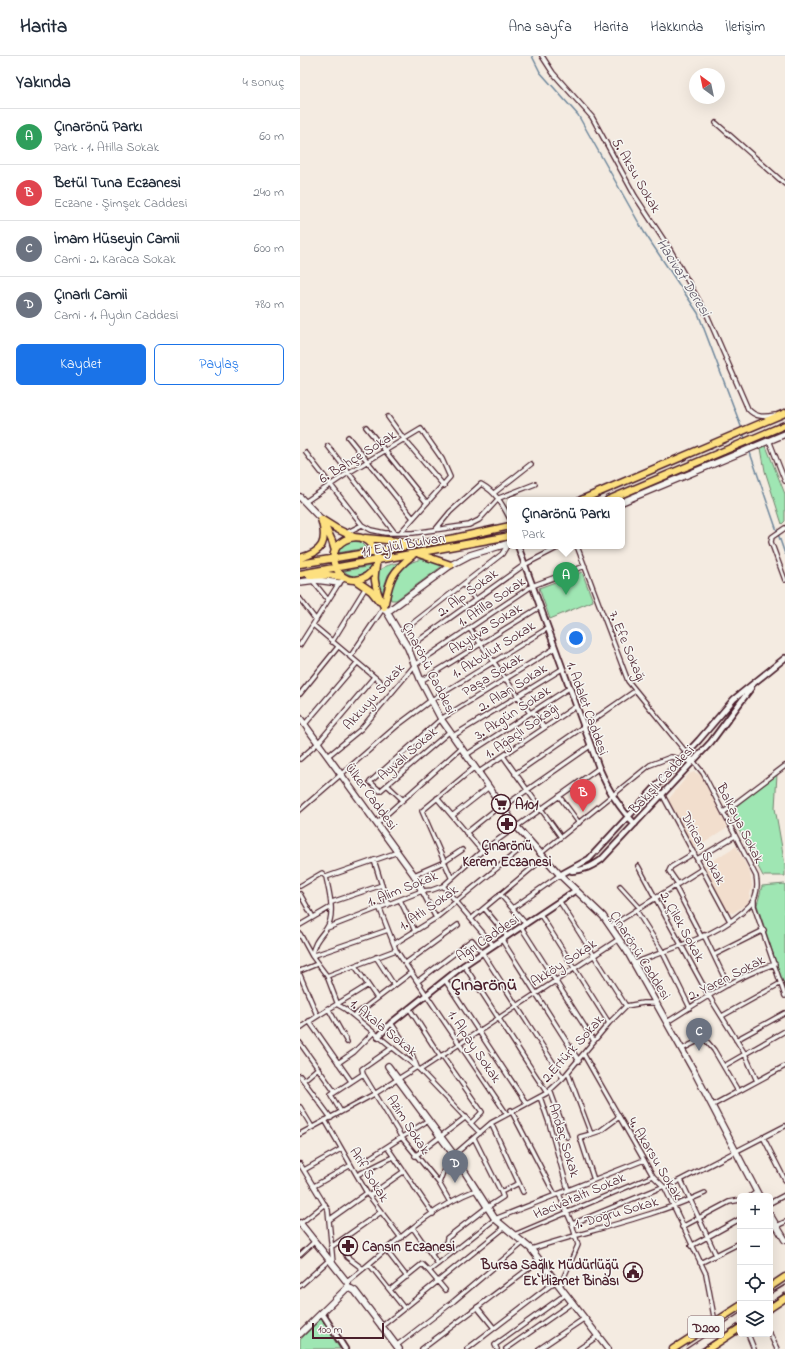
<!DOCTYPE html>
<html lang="tr">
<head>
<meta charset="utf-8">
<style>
  :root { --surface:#fff; --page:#f2f2f3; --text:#1f2937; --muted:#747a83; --line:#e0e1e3; --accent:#1a73e8 }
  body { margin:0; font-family:"Indie Flower",sans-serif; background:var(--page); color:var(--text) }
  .controls { position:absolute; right:12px; bottom:12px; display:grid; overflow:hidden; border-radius:6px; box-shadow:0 4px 16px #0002 }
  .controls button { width:36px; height:36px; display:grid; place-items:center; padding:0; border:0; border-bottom:1px solid var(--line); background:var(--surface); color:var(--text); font:20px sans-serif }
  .compass { position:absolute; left:389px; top:12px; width:36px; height:36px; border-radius:50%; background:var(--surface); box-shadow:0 4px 16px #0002; rotate:327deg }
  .scale { position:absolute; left:12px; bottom:10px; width:72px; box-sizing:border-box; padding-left:4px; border:2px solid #4a1f2b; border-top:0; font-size:11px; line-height:14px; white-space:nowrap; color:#4a1f2b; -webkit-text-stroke:3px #f6f6f2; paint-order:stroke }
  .you { position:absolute; left:276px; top:582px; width:14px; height:14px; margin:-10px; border:3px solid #fff; border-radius:50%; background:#1a73e8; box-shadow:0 0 0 6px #1a73e833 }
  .badge { display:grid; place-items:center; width:26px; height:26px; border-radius:50%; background:var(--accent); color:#fff; font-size:13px; font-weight:700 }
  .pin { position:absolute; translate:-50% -33px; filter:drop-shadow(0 1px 2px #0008) }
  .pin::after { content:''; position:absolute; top:21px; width:14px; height:12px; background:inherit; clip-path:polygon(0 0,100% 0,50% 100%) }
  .popup { position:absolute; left:207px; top:441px; width:118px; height:52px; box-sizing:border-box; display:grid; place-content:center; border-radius:6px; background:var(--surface); filter:drop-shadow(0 1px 3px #0005); font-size:13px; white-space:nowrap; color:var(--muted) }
  .popup b { font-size:15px; color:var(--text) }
  .popup::after { content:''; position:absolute; left:50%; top:100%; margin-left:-8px; border:8px solid transparent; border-top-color:var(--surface) }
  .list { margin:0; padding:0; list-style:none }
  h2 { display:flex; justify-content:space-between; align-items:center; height:52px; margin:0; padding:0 16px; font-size:17px }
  h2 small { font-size:13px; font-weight:400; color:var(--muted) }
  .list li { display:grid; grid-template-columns:26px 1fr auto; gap:12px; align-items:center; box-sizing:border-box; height:56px; padding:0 16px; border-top:1px solid var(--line) }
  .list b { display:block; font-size:15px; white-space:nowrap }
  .list p { margin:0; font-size:13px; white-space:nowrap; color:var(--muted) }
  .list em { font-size:13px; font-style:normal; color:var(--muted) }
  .actions { display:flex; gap:8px; padding:12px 16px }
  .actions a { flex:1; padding:9px 0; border:1px solid var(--accent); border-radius:6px; text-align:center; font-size:14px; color:var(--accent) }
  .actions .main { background:var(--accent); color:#fff }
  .icon { flex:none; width:22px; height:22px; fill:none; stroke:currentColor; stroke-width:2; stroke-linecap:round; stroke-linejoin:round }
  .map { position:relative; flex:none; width:485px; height:1293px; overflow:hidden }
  header { display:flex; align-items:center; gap:24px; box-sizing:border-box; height:56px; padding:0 20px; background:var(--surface); border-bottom:1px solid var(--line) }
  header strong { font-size:19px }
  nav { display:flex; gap:22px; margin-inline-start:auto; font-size:14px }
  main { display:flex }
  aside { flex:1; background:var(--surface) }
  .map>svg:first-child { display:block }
  .built { fill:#f2decd }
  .green { fill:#9fe6b3; stroke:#74826f }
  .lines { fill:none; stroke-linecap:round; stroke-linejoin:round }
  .stream { stroke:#6d869b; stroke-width:1.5 }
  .minor-casing { stroke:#4a1f2b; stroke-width:6 }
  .tertiary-casing { stroke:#4a1f2b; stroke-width:8 }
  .secondary-casing { stroke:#4a1f2b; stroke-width:8 }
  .primary-casing { stroke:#4a1f2b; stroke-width:9 }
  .trunk-casing { stroke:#4a1f2b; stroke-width:9 }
  .minor { stroke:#f6f6f2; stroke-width:3.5 }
  .tertiary { stroke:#f6f6f2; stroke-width:4.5 }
  .secondary { stroke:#f6f6f2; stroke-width:5.5 }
  .primary { stroke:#fde080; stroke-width:6 }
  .trunk { stroke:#fde080; stroke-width:6 }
  .rail { stroke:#4a1f2b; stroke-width:1.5 }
  .labels { text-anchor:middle; stroke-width:3; stroke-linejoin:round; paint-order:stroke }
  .shield { fill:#f6f6f2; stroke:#7e6067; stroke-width:1 }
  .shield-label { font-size:13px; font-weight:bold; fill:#4a1f2b }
  .street-label { font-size:14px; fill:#4a1f2b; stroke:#f6f6f2 }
  .poi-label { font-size:14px; font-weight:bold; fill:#4a1f2b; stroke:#f6f6f2; text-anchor:start }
  .water-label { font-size:15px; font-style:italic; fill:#5b5363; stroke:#f6f6f2 }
  .district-label { font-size:18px; font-weight:bold; fill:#4a1f2b; stroke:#f6f6f2 }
</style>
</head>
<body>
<header>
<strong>Harita</strong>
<nav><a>Ana sayfa</a><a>Harita</a><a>Hakkında</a><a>İletişim</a></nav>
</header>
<main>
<aside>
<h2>Yakında<small>4 sonuç</small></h2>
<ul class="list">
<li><span class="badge" style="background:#2e9e5b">A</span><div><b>Çınarönü Parkı</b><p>Park · 1. Atilla Sokak</p></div><em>60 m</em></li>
<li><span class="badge" style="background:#e0444e">B</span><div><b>Betül Tuna Eczanesi</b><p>Eczane · Şimşek Caddesi</p></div><em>240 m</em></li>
<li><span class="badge" style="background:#6b7280">C</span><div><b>İmam Hüseyin Camii</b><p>Cami · 2. Karaca Sokak</p></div><em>600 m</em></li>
<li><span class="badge" style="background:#6b7280">D</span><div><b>Çınarlı Camii</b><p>Cami · 1. Aydın Caddesi</p></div><em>780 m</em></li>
</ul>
<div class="actions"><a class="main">Kaydet</a><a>Paylaş</a></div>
</aside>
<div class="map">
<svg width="485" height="1293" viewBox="0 0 485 1293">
  <rect width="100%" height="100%" fill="#f4ebe1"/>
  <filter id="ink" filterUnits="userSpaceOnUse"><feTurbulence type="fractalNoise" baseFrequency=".025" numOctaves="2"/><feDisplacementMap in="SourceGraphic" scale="8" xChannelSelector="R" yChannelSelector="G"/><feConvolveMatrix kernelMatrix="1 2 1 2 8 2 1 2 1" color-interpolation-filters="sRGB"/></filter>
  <g filter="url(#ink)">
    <path class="built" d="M394,716L401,719L427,771L426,773L396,792L393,791L368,744L389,718Z
      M436,790L450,817L452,830L448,847L433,857L428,856L404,810Z"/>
    <path class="green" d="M466,390L485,438V465L482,468L465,415L461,392Z
      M52,485L60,486L66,492L37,497L43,489Z
      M69,499L71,503L41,508L39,505Z
      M123,503L145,508L96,544H91C84,522 104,506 123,503Z
      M98,507L88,519L82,537C69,519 79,510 98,507Z
      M71,510L70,516C60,521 54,523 44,515Z
      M282,516L293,545L250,563L239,532Z
      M477,718L475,752L485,809V820H463L429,755Z
      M485,828V933L457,849L462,830Z
      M21,1263L40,1293H0V1284Z"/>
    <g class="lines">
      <path class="stream" d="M232,0L240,16L278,59L344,176L398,257L442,373
        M443,377L446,385
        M447,388L485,498"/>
      <g class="minor-casing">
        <path id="minor" d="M242,0L253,17L292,61L335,140L371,195L408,261L448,353C456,362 465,361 475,359
          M416,67L485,128
          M88,361L104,383L144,430
          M66,371L127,447
          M48,381L113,462
          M469,384L485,425
          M28,390L95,477
          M6,397L62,469L71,474L85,477H113L169,469L179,464L199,442L235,428
          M194,437L231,408
          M5,446L48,417L121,373L142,403L150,421L100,477
          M485,472L472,481L471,486L485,524
          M136,473L150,456L181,428C197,437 202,448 210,463
          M46,477L62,469
          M277,490L328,625L403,717L456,820C458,830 457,841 450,849C421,880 372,891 335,907
          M12,524L28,544
          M164,529L175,543
          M0,543L16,564
          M13,569L83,628
          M170,573L230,657
          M100,577L202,498L208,488
          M32,586L66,531
          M0,589L39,527L45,522
          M108,592L224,509L261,490
          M50,601L84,551
          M121,625L240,551
          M0,638L38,591
          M233,656L244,672
          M5,668L57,607
          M149,676L80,735L70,726L141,663L255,592
          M153,680L262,613
          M166,699L269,632
          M28,700L61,673L115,609L232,530L285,510
          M203,700L261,781
          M0,703L18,687L74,621
          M179,716L275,651
          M215,718L335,635
          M87,729L103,744
          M355,732L362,738L430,865
          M259,740L279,767
          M137,742L182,795
          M203,751L290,690
          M0,754L98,669L130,645L248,572
          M424,756L485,710
          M152,760L189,731
          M77,767L161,692
          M166,777L201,749
          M240,798L350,709L371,701L393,706
          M397,803L435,780
          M74,804L88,849
          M338,810L409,940L445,998L457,1025
          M114,819L144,806L162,794
          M26,821C29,836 36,859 26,873C19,882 13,888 12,900L27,920L38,949L45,953L120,1014L180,1077
          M26,821L98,796
          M151,821L122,755L175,711
          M378,828L369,815L371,811L394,797
          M0,830L22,817L26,821
          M143,830L193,889
          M320,830L340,852
          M375,830L401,880
          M122,835L136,862
          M0,838L13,861
          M200,838L226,868
          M454,843V850L485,940
          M100,844L115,875
          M32,846L82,829
          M260,846L326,950
          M184,852L207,880
          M213,852L260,819
          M80,853L96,894L206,1057
          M336,854L362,895L390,952
          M240,858L309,967
          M171,863L244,802
          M0,869L31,851
          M311,870L402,813
          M221,871L294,985
          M27,872L122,835L132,834L143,830L182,795L299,712
          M0,878L12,900L88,874
          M404,879L428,929
          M202,884L279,1005
          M94,888L136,862L229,786
          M414,899L464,874
          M76,901L94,929
          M106,907L158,869
          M164,909L247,1037
          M55,910L77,942
          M0,915L17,908
          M0,919L17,959
          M27,920L96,894
          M145,924L226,1047
          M118,925L172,884L182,896L263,1022
          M28,952L47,986
          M109,952L140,1000
          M54,960L112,916
          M422,960L481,927
          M9,965L51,1025
          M367,966C401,945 436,920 475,908
          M0,972C22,956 45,944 68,929
          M436,984L485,957
          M0,987L34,1035
          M382,993L404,982L414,994L438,1035
          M142,999L182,1056L171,1067
          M284,999L353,1120L365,1132L406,1218L415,1266
          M38,1007L54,996L73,977
          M424,1010L485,975
          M120,1014L319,883
          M268,1017L291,1078L280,1081L294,1124
          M63,1018L102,1082L139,1127
          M0,1020L31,1062
          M4,1024L18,1012
          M250,1034L267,1081
          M240,1041L249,1067L268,1134
          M413,1049L485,1010
          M0,1051L12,1071
          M211,1054L255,1139
          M41,1056L31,1039L63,1018L62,1013L92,992
          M25,1064L67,1137L101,1182
          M191,1067L223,1136
          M0,1078L76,1037L117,1011L111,996L91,967
          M291,1078L300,1075L319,1061
          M463,1081L485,1124
          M174,1082L201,1136
          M87,1091L133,1158
          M115,1100L166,1061
          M71,1101L127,1065
          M0,1108L28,1154L33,1207
          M4,1114L41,1093
          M57,1119L93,1101
          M381,1124L416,1199
          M14,1130L51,1109
          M365,1132L485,1070
          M259,1138L272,1168L278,1189L260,1230
          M69,1140L103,1116
          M451,1140L457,1136
          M150,1146L139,1127L146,1108L154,1099L191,1067L247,1037L263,1022L309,967L326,950L343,947H356
          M470,1147L485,1139
          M29,1164L67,1137
          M0,1168L25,1148
          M272,1168L362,1131
          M382,1171L429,1146L440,1144
          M113,1172L138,1208
          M470,1173L485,1166
          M214,1179L353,1120
          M40,1186L47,1201L63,1213
          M391,1190L440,1163
          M31,1191L81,1156
          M231,1193C289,1174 350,1162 405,1137
          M86,1194L107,1221
          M131,1198L146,1187L147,1182L186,1152L203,1141L201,1136L219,1127
          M0,1199L14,1186
          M400,1207L440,1187
          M69,1208L104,1252
          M47,1226C88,1194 126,1153 176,1134
          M0,1230L28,1205
          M90,1234L122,1208L129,1215
          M145,1234L129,1215L195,1163L344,1104
          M177,1251L194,1272
          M81,1271L204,1172
          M448,1278L454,1293
          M470,1278L477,1293
          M96,1290L154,1245L224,1186
          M122,1293L240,1204
          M167,1293L256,1225
          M197,1293L195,1289L266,1238
          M206,1293L273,1246
          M239,1293L285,1262
          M279,1293L298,1280"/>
      </g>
      <g class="tertiary-casing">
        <path id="tertiary" d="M218,490L299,712C308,734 318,751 335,768
          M272,815C284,814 291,811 301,804L411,686L451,632
          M260,819L289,803L399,684L434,643L485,602
          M78,981L91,967L164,909L276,834
          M22,1257L45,1293"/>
      </g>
      <g class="secondary-casing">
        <path id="secondary" d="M0,441L21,463
          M322,446L485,378
          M0,526L16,524L39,527
          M84,551L108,592L121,625L141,663L216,770L260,819L303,860L327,895L395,1017L459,1140
          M87,556L151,509L170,499L210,487
          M0,662L114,819L122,835
          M88,1010L154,1099L195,1163L231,1193L308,1293
          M470,1159L485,1184
          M0,1167L47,1226L48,1231L55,1235L99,1293
          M0,1278L48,1231"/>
      </g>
      <g class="primary-casing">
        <path id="primary" d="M281,444L485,357
          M308,444L485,369
          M21,463L37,473L54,481
          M25,470L32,485L35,495
          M65,482L108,486
          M119,498L151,509
          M0,502C23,496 28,486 21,463
          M0,508L155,482L210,470
          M75,511C66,526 45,530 36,512C23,488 60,468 74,492C81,502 73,514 75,525C76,534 80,543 84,551
          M0,518L210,480
          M10,520L28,519L43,521
          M55,524L71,535L79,545
          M84,551C90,524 90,517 113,499"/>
      </g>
      <g class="trunk-casing">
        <path id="trunk" d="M470,1231L485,1221
          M470,1252L485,1242
          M373,1293L440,1250
          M408,1293L440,1272"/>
      </g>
      <use href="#minor" class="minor"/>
      <use href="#tertiary" class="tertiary"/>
      <use href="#secondary" class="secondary"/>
      <use href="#primary" class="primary"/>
      <use href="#trunk" class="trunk"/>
      <path class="rail" d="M470,1238L485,1229
        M470,1247L485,1237
        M386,1293L440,1257
        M401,1293L440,1267"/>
    </g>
  </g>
  <defs>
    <g id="supermarket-ring" transform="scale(1)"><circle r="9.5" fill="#f6f6f2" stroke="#4a1f2b" stroke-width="1.5"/><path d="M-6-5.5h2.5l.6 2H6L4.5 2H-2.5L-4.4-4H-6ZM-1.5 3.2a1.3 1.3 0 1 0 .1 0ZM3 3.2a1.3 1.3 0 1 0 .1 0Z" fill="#4a1f2b"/></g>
    <g id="pharmacy-ring" transform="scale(1)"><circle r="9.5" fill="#f6f6f2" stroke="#4a1f2b" stroke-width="1.5"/><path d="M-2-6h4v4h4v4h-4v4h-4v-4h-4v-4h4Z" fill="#4a1f2b"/></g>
    <g id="civic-ring" transform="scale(1)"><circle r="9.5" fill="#f6f6f2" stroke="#4a1f2b" stroke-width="1.5"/><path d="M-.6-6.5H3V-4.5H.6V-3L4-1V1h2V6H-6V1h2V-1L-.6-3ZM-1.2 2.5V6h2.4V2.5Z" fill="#4a1f2b"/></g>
  </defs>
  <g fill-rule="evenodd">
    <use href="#supermarket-ring" x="201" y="748"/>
    <use href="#pharmacy-ring" x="207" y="768"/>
    <use href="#pharmacy-ring" x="48" y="1190"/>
    <use href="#civic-ring" x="333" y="1216"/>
  </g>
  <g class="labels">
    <rect class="shield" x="388" y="1260" width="36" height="22" rx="3"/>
    <g class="shield-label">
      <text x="406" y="1276">D200</text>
    </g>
    <g class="street-label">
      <text transform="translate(337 119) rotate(60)" y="5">5. Aksu Sokak</text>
      <text transform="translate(57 400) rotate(-32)" y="5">6. Bahçe Sokak</text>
      <text transform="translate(103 488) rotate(-10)" y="5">11 Eylül Bulvarı</text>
      <text transform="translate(167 536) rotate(-36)" y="5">2. Alp Sokak</text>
      <text transform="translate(191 545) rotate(-34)" y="5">1. Atilla Sokak</text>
      <text transform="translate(185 572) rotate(-32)" y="5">Akyuva Sokak</text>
      <text transform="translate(328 590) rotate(67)" y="5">7. Efe Sokağı</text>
      <text transform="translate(193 593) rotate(-32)" y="5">1. Akbulut Sokak</text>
      <text transform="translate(130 612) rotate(63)" y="5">Çınarönü Caddesi</text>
      <text transform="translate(192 618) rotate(-32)" y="5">Paşa Sokak</text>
      <text transform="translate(212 631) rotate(-32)" y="5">2. Alan Sokak</text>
      <text transform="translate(73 640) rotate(-48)" y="5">Akkuyu Sokak</text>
      <text transform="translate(288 652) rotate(70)" y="5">1. Adalet Caddesi</text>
      <text transform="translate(212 656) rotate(-33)" y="5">3. Akgün Sokak</text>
      <text transform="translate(221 674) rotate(-35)" y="5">1. Ağaçlı Sokağı</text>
      <text transform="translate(107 697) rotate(-41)" y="5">Ayvalı Sokak</text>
      <text transform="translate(361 723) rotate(-47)" y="5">Bakışlı Caddesi</text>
      <text transform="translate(72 740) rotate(54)" y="5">Ülker Caddesi</text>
      <text transform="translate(441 767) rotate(63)" y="5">Balkaya Sokak</text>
      <text transform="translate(404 792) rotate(62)" y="5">Dirican Sokak</text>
      <text transform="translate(102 832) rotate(-22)" y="5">1. Alim Sokak</text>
      <text transform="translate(128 851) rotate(-35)" y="5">1. Atlı Sokak</text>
      <text transform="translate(383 870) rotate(61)" y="5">2. Çilek Sokak</text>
      <text transform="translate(187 881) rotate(-34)" y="5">Ağrı Caddesi</text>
      <text transform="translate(341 899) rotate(58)" y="5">Çınarönü Caddesi</text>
      <text transform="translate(263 906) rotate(-33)" y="5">Akköy Sokak</text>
      <text transform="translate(426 921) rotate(-27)" y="5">2. Yaren Sokak</text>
      <text transform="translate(84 971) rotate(39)" y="5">1. Akala Sokak</text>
      <text transform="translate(175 990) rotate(56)" y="5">1. Alpay Sokak</text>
      <text transform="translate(272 992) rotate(-48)" y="5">2.Ertürk Sokak</text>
      <text transform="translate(109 1068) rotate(57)" y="5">Azim Sokak</text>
      <text transform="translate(265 1084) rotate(73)" y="5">Andaç Sokak</text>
      <text transform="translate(356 1102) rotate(59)" y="5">4. Akarsu Sokak</text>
      <text transform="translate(70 1118) rotate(58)" y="5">Arif Sokak</text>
      <text transform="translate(279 1139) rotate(-23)" y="5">Hacivataltı Sokak</text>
      <text transform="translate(316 1156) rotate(-16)" y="5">1. Doğru Sokak</text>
    </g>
    <g class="poi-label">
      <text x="215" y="753">A101</text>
      <text x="207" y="794" text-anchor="middle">Çınarönü<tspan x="207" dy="16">Kerem Eczanesi</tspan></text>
      <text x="62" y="1195">Cansın Eczanesi</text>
      <text x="319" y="1213" text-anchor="end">Bursa Sağlık Müdürlüğü<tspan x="319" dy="16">Ek Hizmet Binası</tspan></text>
    </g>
    <g class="water-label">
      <text transform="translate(384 221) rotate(58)" y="5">Hacivat Deresi</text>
    </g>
    <g class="district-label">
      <text x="184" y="934">Çınarönü</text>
    </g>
  </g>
</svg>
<div class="controls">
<button>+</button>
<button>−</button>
<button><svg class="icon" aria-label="locate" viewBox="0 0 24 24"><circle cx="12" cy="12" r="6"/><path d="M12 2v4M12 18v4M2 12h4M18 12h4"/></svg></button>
<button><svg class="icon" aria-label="layers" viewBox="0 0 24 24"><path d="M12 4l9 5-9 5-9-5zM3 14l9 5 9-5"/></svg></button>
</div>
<svg class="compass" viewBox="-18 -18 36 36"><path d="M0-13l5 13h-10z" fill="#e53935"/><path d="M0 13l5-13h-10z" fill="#747a83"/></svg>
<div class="scale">100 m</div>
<div class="you"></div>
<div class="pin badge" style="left:266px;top:539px;background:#2e9e5b">A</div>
<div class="popup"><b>Çınarönü Parkı</b>Park</div>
<div class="pin badge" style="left:283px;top:756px;background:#e0444e">B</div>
<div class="pin badge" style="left:399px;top:995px;background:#6b7280">C</div>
<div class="pin badge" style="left:155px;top:1127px;background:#6b7280">D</div>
</div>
</main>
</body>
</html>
